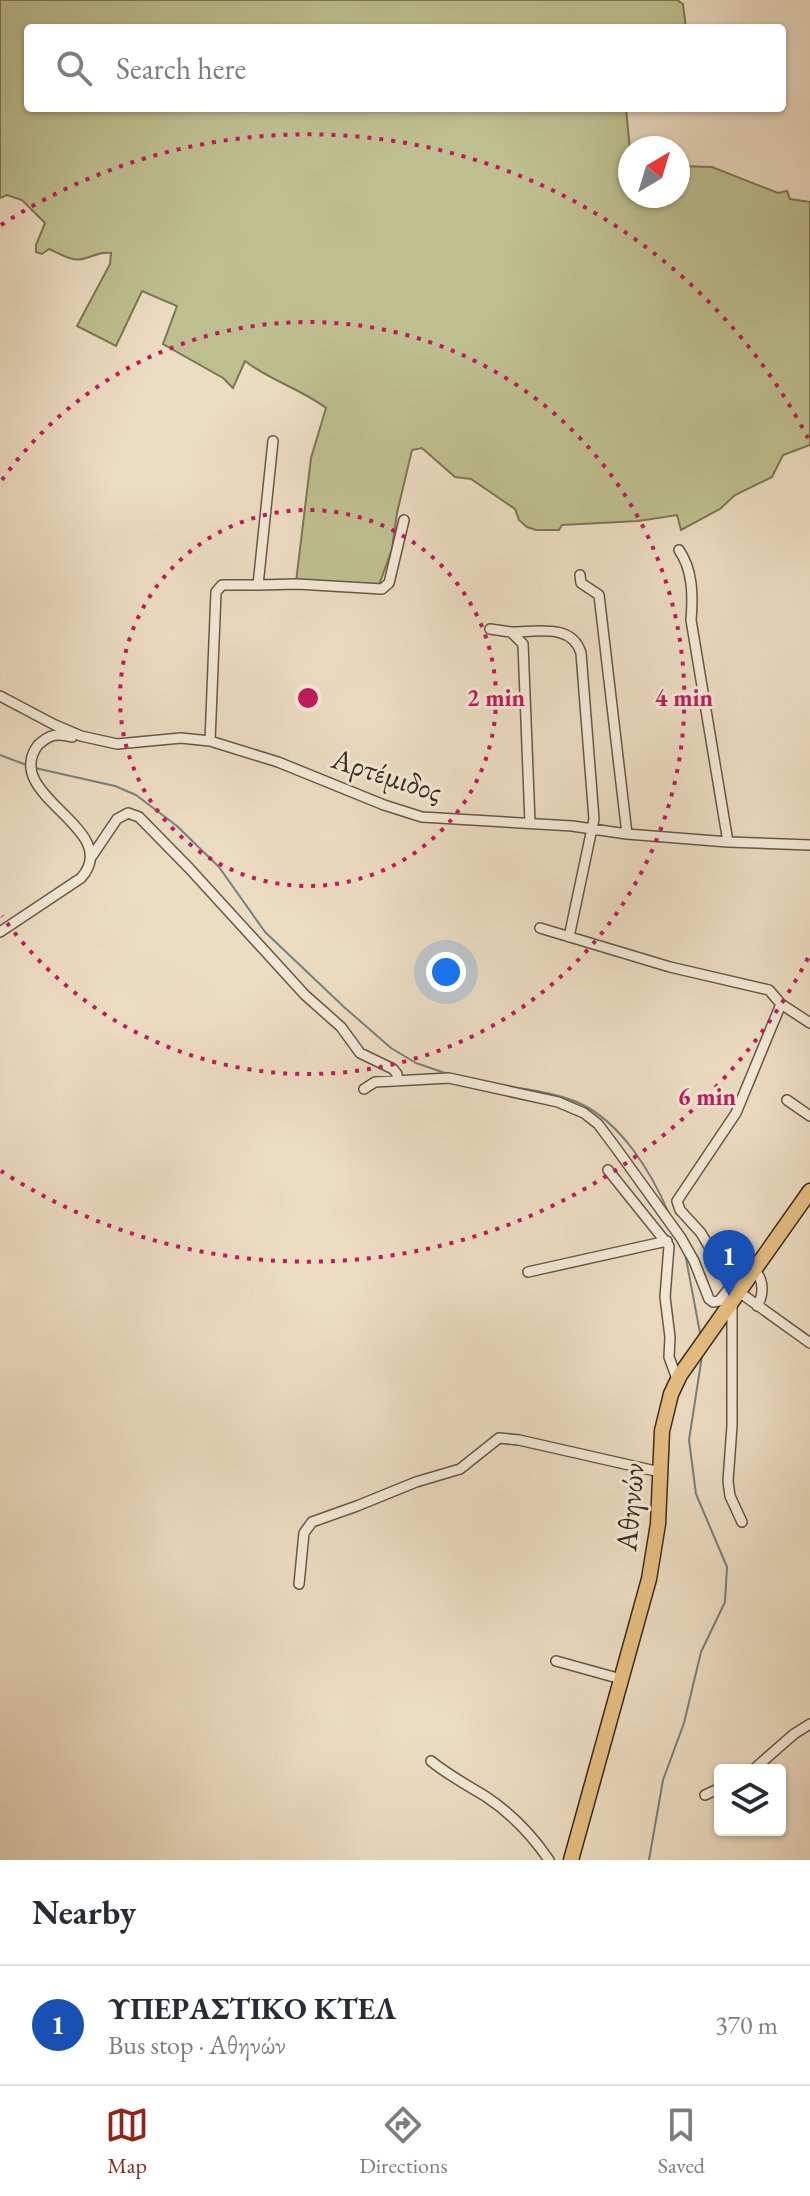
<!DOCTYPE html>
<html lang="en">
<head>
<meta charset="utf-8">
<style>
  :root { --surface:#fff; --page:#f2f2f3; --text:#2b2b33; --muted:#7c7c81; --line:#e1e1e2; --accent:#8f2418 }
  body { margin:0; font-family:"EB Garamond",serif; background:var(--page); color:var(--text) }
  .controls { position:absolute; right:24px; bottom:24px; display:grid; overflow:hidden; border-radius:8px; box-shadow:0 2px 6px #0004 }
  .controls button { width:72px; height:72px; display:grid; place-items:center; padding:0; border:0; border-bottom:2px solid var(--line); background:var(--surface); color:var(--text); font:40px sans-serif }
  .compass { position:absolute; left:618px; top:136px; width:72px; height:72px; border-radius:50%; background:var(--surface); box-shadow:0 2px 6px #0004; rotate:38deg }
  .you { position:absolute; left:446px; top:972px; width:28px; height:28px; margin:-20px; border:6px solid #fff; border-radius:50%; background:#1a73e8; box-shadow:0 0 0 12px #1a73e833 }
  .badge { display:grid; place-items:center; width:52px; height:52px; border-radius:50%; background:var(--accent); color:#fff; font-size:26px; font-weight:700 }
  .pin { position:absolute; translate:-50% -66px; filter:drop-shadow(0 2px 4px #0008) }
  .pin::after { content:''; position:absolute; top:42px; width:28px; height:24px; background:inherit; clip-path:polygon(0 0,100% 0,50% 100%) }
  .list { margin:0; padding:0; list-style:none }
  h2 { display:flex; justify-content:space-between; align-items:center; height:104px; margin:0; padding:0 32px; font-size:34px }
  h2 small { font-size:26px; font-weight:400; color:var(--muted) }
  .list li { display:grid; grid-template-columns:52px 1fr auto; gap:24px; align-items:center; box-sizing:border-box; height:120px; padding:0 32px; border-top:2px solid var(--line) }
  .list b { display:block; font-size:30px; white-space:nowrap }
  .list p { margin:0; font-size:26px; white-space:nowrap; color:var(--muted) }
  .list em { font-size:26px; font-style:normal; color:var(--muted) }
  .icon { flex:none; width:44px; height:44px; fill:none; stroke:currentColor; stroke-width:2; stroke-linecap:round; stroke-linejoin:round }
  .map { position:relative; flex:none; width:810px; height:1860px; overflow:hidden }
  .search { position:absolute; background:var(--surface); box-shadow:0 2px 6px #0004; left:24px; right:24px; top:24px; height:88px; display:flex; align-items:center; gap:20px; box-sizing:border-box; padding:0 28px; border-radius:8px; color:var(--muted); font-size:30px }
  .sheet { height:224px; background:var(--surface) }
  nav { display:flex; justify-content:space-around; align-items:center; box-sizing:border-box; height:112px; border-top:2px solid var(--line); background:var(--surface); font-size:22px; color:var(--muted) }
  nav a { display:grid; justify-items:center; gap:4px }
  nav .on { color:var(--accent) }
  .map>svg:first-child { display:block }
  .green { fill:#bebf8f; stroke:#7c7655; stroke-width:2 }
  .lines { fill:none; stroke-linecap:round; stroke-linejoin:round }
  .stream { stroke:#76817d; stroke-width:2 }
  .minor-casing { stroke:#675845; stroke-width:12 }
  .primary-casing { stroke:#3b2c1b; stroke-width:17 }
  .minor { stroke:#f3e8d7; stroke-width:9 }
  .primary { stroke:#e6be81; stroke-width:14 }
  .ring { fill:none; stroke:#c2185b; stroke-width:4; stroke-dasharray:4 8 }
  .labels { text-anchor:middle; stroke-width:6; stroke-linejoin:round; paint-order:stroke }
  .street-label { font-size:30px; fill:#3b2c1b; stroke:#f3e8d7 }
  .centre { fill:#c2185b; stroke:#f3e8d7; stroke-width:4 }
  .ring-label { font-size:24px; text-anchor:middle; font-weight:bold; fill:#c2185b; stroke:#f3e8d7; stroke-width:6; stroke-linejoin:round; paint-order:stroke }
</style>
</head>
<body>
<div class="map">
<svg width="810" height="1860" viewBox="0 0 810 1860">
  <rect width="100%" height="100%" fill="#ecdcc2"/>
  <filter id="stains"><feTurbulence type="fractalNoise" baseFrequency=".0025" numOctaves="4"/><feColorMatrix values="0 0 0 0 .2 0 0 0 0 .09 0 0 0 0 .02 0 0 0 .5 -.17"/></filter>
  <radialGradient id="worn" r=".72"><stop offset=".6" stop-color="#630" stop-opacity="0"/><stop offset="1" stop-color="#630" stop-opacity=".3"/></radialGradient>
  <path class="green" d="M0,0H677L683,4L686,28H28V108H626L630,150V196H678V166L712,167L778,193L787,191L790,199L810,202V445L783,455L772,477L735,495L720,509L681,530L677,515L638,521L562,525L559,530H536L527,527L519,520L515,509L471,479L455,477L422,448L412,450L397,513L392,549L378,588L296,582L311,458L326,408C301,389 271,381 245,361L233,388L223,378L163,344L177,306L142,291L116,346L77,326L110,264L111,253C99,252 96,255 86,258C73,263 61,254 49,249L42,254L36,252V245L45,223L22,200L7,195L0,198Z"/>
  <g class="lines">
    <path class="stream" d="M0,755L29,766
      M35,768L115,786L136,795L177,826L219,867L265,932L344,1007L391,1048L416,1063L448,1074
      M505,1086C529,1090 558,1093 579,1103C621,1122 652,1173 669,1214
      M685,1253L700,1333
      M649,1860L663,1780L684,1723L701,1652L725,1602L727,1567L696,1494L689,1440L702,1356"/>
    <g class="minor-casing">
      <path id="minor" d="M679,550C693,570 693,596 691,620L728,842
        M580,575L581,583L599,595L627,834
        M258,585L297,584L382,589L389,583L404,520
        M490,629L511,632L523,644L530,823
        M511,632C536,632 572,623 581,653L594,819L569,937
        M0,696L55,725L81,736L117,744L181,738L210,741L278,762L384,805L422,817L572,826L627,834L728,842L810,845
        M210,741L216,592L222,585H258L273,441
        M90,859L117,819L128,813L139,817L189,868L305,995L341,1027L360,1053L393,1069L397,1074V1081
        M540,928L670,967L769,990L781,1004L810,1023
        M0,932L81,878C125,829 0,796 38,745C50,734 57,733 72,737
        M364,1089L375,1082L449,1078L558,1102L584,1113L598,1124L616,1148L681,1238L694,1261L709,1299L713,1302L719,1301L731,1286
        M787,1100L810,1116
        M608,1170L669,1246L665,1297L670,1337L669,1357L677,1379
        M755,1271C764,1280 764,1295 757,1306
        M528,1272L667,1241
        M735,1291L701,1233L680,1210L677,1201L736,1113L781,1004
        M739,1292L810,1343
        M732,1302V1426L728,1481L730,1496L742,1522
        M299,1584L304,1533L312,1522L357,1506L416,1482L460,1469L499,1438L519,1440L660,1472
        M556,1661L621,1679
        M431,1761C448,1775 467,1785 485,1796C511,1813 532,1835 549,1860
        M753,1770L794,1734L810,1724
        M705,1795L720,1788"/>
    </g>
    <g class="primary-casing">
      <path id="primary" d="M571,1860L649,1579L658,1524L662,1431L671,1394L680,1375L810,1191"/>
    </g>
    <use href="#minor" class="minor"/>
    <use href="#primary" class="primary"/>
  </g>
  <g class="ring">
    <circle cx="308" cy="698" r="188"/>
    <path d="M2 480A376 376 0 1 1 2 916"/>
    <path d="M808 958A564 564 0 0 1 1 1171M1 225A564 564 0 0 1 808 438"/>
  </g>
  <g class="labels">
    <g class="street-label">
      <text transform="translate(387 775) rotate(18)" y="10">Αρτέμιδος</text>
      <text transform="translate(630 1507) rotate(-85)" y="10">Αθηνών</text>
    </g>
  </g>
  <circle cx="308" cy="698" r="12" class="centre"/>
  <g class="ring-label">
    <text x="496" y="706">2 min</text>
    <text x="684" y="706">4 min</text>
    <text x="707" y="1105">6 min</text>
  </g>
  <rect width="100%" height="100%" filter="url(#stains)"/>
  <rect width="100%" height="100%" fill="url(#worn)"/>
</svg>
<div class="controls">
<button><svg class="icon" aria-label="layers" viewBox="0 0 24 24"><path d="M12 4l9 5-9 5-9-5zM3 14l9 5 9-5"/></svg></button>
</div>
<svg class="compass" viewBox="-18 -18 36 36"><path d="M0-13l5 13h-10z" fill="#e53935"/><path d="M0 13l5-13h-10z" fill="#7c7c81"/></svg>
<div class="you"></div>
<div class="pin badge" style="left:729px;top:1296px;background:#1a4fb4">1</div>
<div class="search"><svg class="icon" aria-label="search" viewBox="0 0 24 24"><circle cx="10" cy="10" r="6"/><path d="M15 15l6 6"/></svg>Search here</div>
</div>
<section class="sheet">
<h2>Nearby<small></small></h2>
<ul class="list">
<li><span class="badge" style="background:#1a4fb4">1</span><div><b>ΥΠΕΡΑΣΤΙΚΟ ΚΤΕΛ</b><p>Bus stop · Αθηνών</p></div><em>370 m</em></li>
</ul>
</section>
<nav>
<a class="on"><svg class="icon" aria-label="map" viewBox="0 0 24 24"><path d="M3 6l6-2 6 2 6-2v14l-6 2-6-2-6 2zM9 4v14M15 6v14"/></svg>Map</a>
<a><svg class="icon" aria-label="directions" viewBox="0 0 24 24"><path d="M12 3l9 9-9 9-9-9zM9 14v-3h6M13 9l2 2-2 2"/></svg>Directions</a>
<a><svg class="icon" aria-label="saved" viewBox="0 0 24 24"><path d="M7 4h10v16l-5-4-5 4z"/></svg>Saved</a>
</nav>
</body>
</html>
